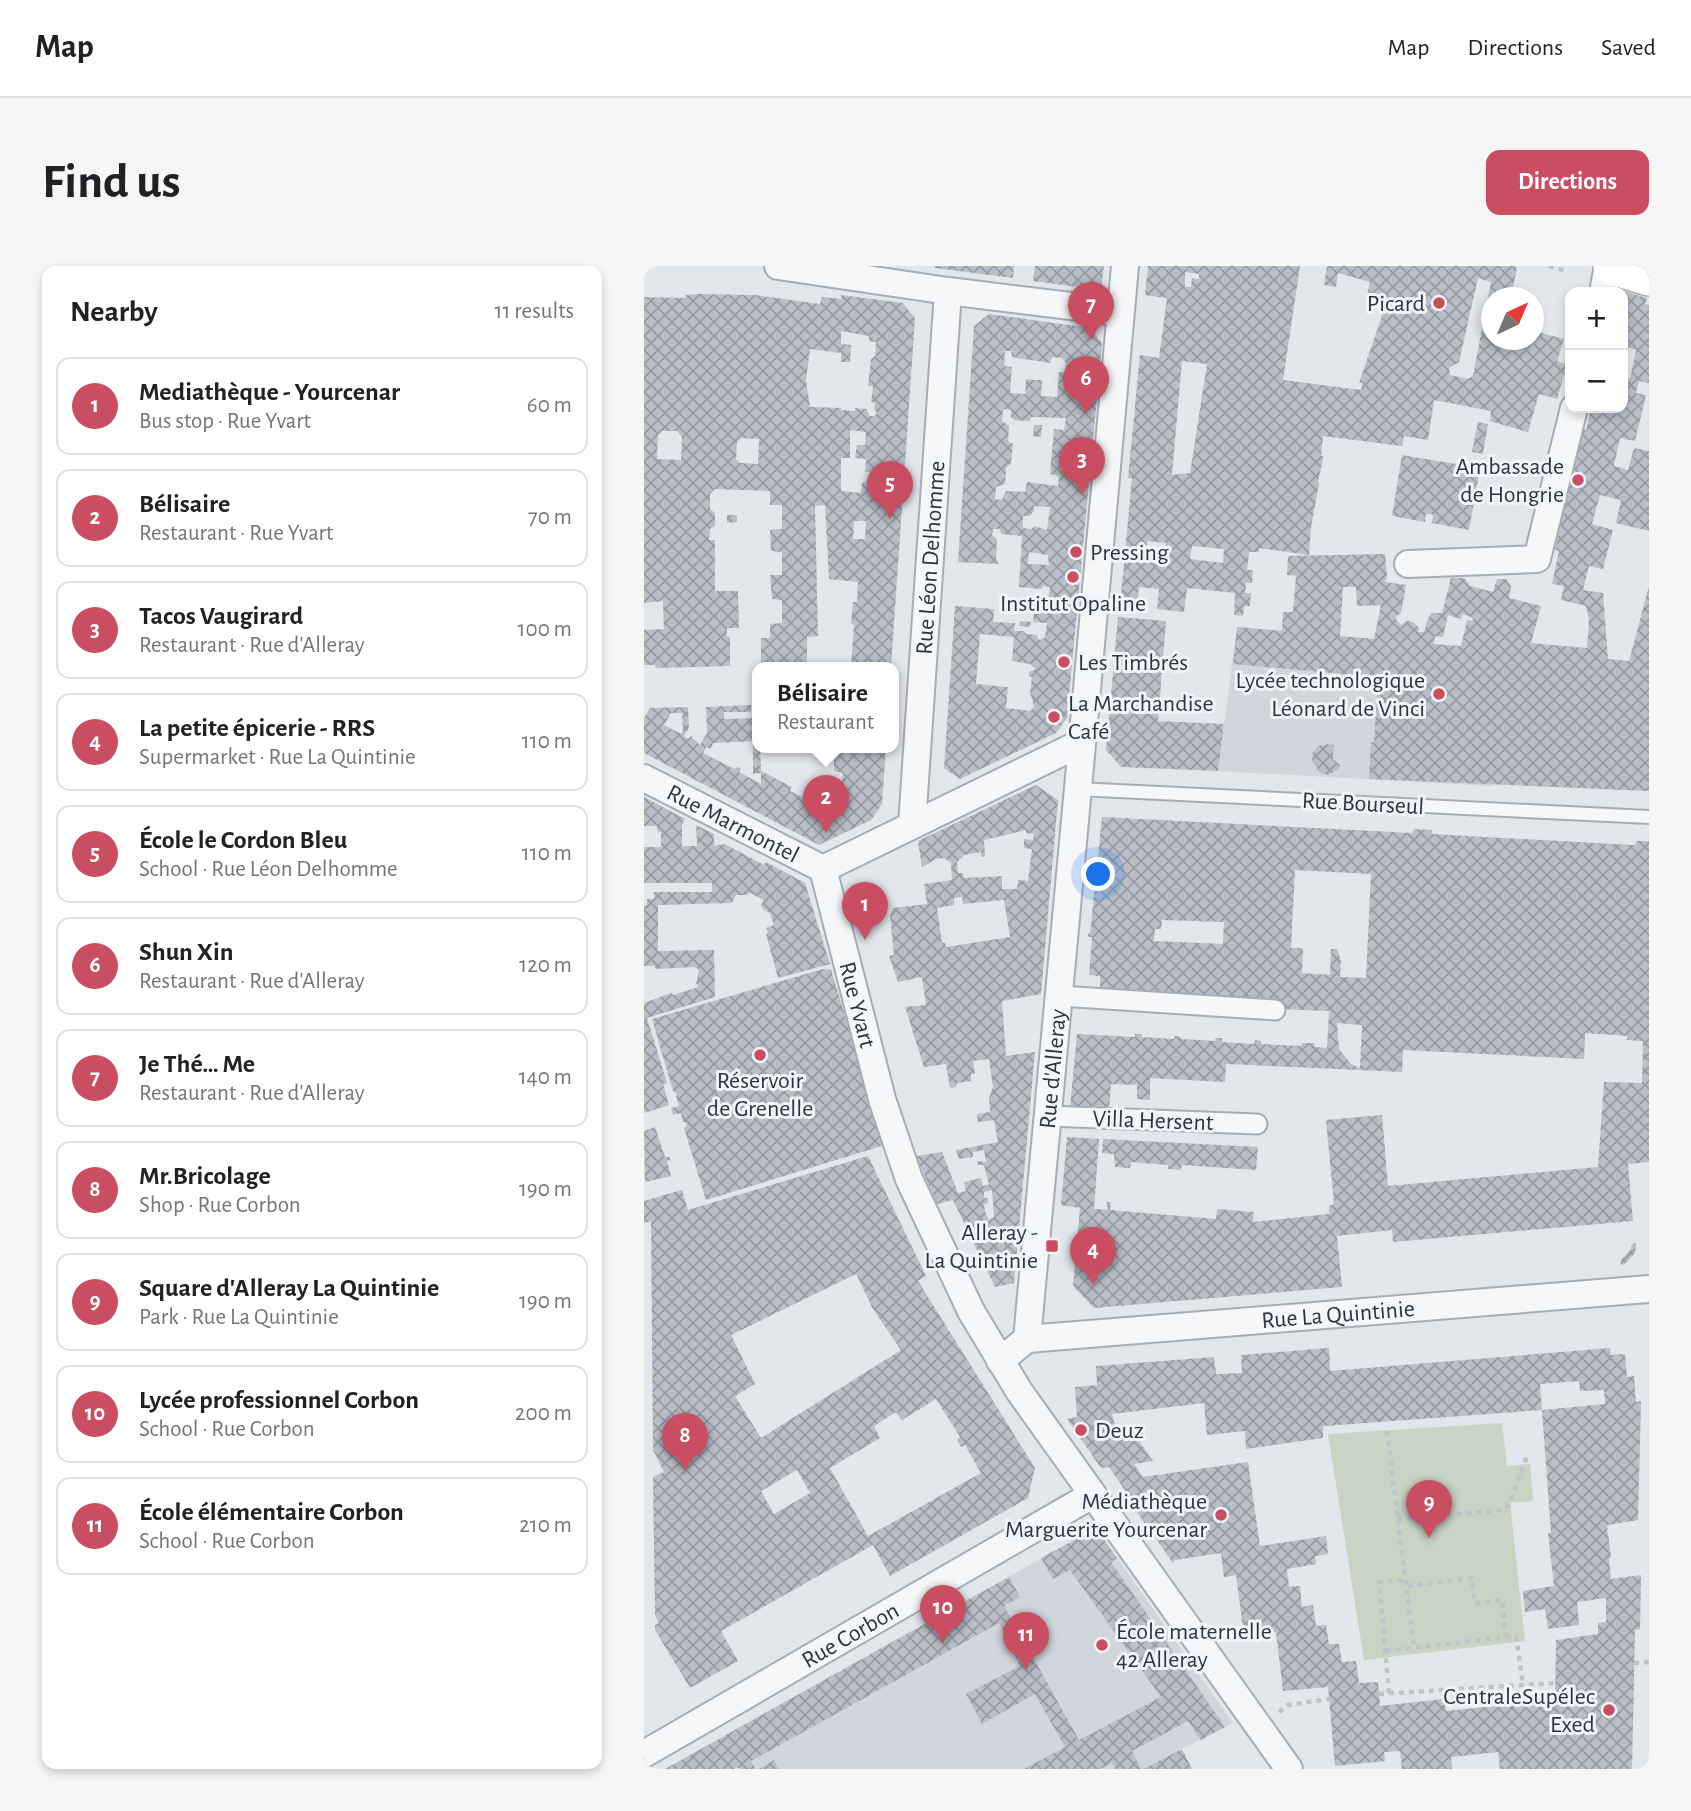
<!DOCTYPE html>
<html lang="en">
<head>
<meta charset="utf-8">
<style>
  :root { --surface:#fff; --page:#f6f6f6; --text:#202124; --muted:#757577; --line:#e0e0e0; --accent:#c94e62 }
  body { margin:0; font-family:"Alegreya Sans",sans-serif; background:var(--page); color:var(--text) }
  .controls { position:absolute; right:21px; top:21px; display:grid; overflow:hidden; border-radius:14px; box-shadow:0 4px 10px #0003 }
  .controls button { width:63px; height:63px; display:grid; place-items:center; padding:0; border:0; border-bottom:2px solid var(--line); background:var(--surface); color:var(--text); font:35px sans-serif }
  .compass { position:absolute; left:837px; top:21px; width:63px; height:63px; border-radius:50%; background:var(--surface); box-shadow:0 4px 10px #0003; rotate:44deg }
  .you { position:absolute; left:455px; top:609px; width:24px; height:24px; margin:-18px; border:5px solid #fff; border-radius:50%; background:#1a73e8; box-shadow:0 0 0 10px #1a73e833 }
  .badge { display:grid; place-items:center; width:46px; height:46px; border-radius:50%; background:var(--accent); color:#fff; font-size:23px; font-weight:700 }
  .pin { position:absolute; translate:-50% -58px; filter:drop-shadow(0 2px 4px #0008) }
  .pin::after { content:''; position:absolute; top:37px; width:24px; height:21px; background:inherit; clip-path:polygon(0 0,100% 0,50% 100%) }
  .popup { position:absolute; left:108px; top:396px; width:147px; height:91px; box-sizing:border-box; display:grid; place-content:center; border-radius:14px; background:var(--surface); filter:drop-shadow(0 2px 5px #0005); font-size:23px; white-space:nowrap; color:var(--muted) }
  .popup b { font-size:26px; color:var(--text) }
  .popup::after { content:''; position:absolute; left:50%; top:100%; margin-left:-14px; border:14px solid transparent; border-top-color:var(--surface) }
  .list { margin:0; padding:0; list-style:none }
  h2 { display:flex; justify-content:space-between; align-items:center; height:91px; margin:0; padding:0 28px; font-size:30px }
  h2 small { font-size:23px; font-weight:400; color:var(--muted) }
  .list li { display:grid; grid-template-columns:46px 1fr auto; gap:21px; align-items:center; box-sizing:border-box; height:98px; margin:0 14px 14px; padding:0 14px; border:2px solid var(--line); border-radius:14px }
  .list b { display:block; font-size:26px; white-space:nowrap }
  .list p { margin:0; font-size:23px; white-space:nowrap; color:var(--muted) }
  .list em { font-size:23px; font-style:normal; color:var(--muted) }
  .map { position:relative; flex:none; width:1005px; height:1503px; overflow:hidden; border-radius:14px }
  header { display:flex; align-items:center; gap:42px; box-sizing:border-box; height:98px; padding:0 35px; background:var(--surface); border-bottom:2px solid var(--line) }
  header strong { font-size:33px }
  nav { display:flex; gap:38px; margin-inline-start:auto; font-size:24px }
  .intro { display:flex; align-items:center; justify-content:space-between; box-sizing:border-box; height:168px; padding:0 42px }
  h1 { margin:0; font-size:49px }
  .button { padding:18px 32px; border-radius:14px; background:var(--accent); color:#fff; font-size:24px; font-weight:700 }
  main { display:flex; gap:42px; padding:0 42px }
  aside { flex:1; background:var(--surface); border-radius:14px; box-shadow:0 4px 10px #0003 }
  .map>svg:first-child { display:block }
  .built { fill:#d1d5dc }
  .green { fill:#c8d4c4 }
  .building { fill:url(#building-cross-hatch); fill-rule:evenodd }
  .lines { fill:none; stroke-linecap:round; stroke-linejoin:round }
  .service-casing { stroke:#a8adb4; stroke-width:16 }
  .pedestrian-casing { stroke:#a8adb4; stroke-width:23 }
  .minor-casing { stroke:#a8adb4; stroke-width:30 }
  .secondary-casing { stroke:#a8adb4; stroke-width:40 }
  .path { stroke:#c0c4c9; stroke-width:4.5; stroke-dasharray:5 5; stroke-linecap:butt }
  .service { stroke:#f5f7f9; stroke-width:12 }
  .pedestrian { stroke:#f5f7f9; stroke-width:19 }
  .minor { stroke:#f5f7f9; stroke-width:26 }
  .secondary { stroke:#fff; stroke-width:37 }
  .poi-dot { fill:#c94e62; stroke:#f2f5f8; stroke-width:2.5 }
  .labels { text-anchor:middle; stroke-width:6; stroke-linejoin:round; paint-order:stroke }
  .poi-label { font-size:24px; fill:#2b3442; stroke:#f2f5f8; text-anchor:end }
  .street-label { font-size:24px; fill:#2b3442; stroke:#f2f5f8 }
</style>
</head>
<body>
<header>
<strong>Map</strong>
<nav><a>Map</a><a>Directions</a><a>Saved</a></nav>
</header>
<div class="intro"><h1>Find us</h1><a class="button">Directions</a></div>
<main>
<aside>
<h2>Nearby<small>11 results</small></h2>
<ul class="list">
<li><span class="badge">1</span><div><b>Mediathèque - Yourcenar</b><p>Bus stop · Rue Yvart</p></div><em>60 m</em></li>
<li><span class="badge">2</span><div><b>Bélisaire</b><p>Restaurant · Rue Yvart</p></div><em>70 m</em></li>
<li><span class="badge">3</span><div><b>Tacos Vaugirard</b><p>Restaurant · Rue d'Alleray</p></div><em>100 m</em></li>
<li><span class="badge">4</span><div><b>La petite épicerie - RRS</b><p>Supermarket · Rue La Quintinie</p></div><em>110 m</em></li>
<li><span class="badge">5</span><div><b>École le Cordon Bleu</b><p>School · Rue Léon Delhomme</p></div><em>110 m</em></li>
<li><span class="badge">6</span><div><b>Shun Xin</b><p>Restaurant · Rue d'Alleray</p></div><em>120 m</em></li>
<li><span class="badge">7</span><div><b>Je Thé… Me</b><p>Restaurant · Rue d'Alleray</p></div><em>140 m</em></li>
<li><span class="badge">8</span><div><b>Mr.Bricolage</b><p>Shop · Rue Corbon</p></div><em>190 m</em></li>
<li><span class="badge">9</span><div><b>Square d'Alleray La Quintinie</b><p>Park · Rue La Quintinie</p></div><em>190 m</em></li>
<li><span class="badge">10</span><div><b>Lycée professionnel Corbon</b><p>School · Rue Corbon</p></div><em>200 m</em></li>
<li><span class="badge">11</span><div><b>École élémentaire Corbon</b><p>School · Rue Corbon</p></div><em>210 m</em></li>
</ul>
</aside>
<div class="map">
<svg width="1005" height="1503" viewBox="0 0 1005 1503">
  <defs>
    <pattern id="building-cross-hatch" width="8" height="8" patternUnits="userSpaceOnUse" patternTransform="scale(1.75)"><rect width="8" height="8" fill="#babfc7"/><path d="M0 0l8 8M0 8l8-8" fill="none" stroke="#979ca3"/></pattern>
  </defs>
  <rect width="100%" height="100%" fill="#e3e6ea"/>
  <path class="built" d="M593,361L1005,397V525L849,517L847,520L574,505Z
    M445,1266L457,1269L589,1457L498,1503H112L90,1464Z"/>
  <path class="green" d="M858,1157L863,1200L886,1198L889,1235L866,1237L881,1375L720,1394L684,1168Z"/>
  <path class="building" d="M291,0H370L369,12L291,2Z
    M391,0H460L457,24L389,15Z
    M504,0H656L639,114L717,124L719,117H715L741,41L722,34L726,16L694,7L692,21L680,19L683,0H869L873,1L867,32H848V74H890V65L920,73L913,95L921,98V106L913,133L895,128L884,166L846,155L847,145L790,134L784,174L760,170L758,180L679,170L677,190H679V193L674,216L675,217L667,262L665,289L615,282V286H605L603,304H609L608,317H602L601,327H607L606,340H600L599,350L590,349L591,327L543,322L540,346L513,343L515,323L495,321L493,341L476,340L488,212H484L496,89L515,92L523,32L501,29ZM541,6L555,8V13L548,12L547,21H541ZM834,12L847,16L829,110L824,113L806,109L805,102L815,96ZM538,95L563,98L546,207L528,209ZM503,275L522,277L521,291L502,289ZM548,280L580,283L579,297L546,293Z
    M979,25L1003,32L1001,38L1005,39V117L995,115L992,127L1002,129L991,175L976,172L970,200L984,204L990,182L1005,185V265L972,257L977,234L956,229L948,258L969,264L959,303L945,300L939,324L959,327L964,393L985,395L1005,320V525L725,513L727,476H730L734,411L589,398L593,361L638,365L639,346H649L652,310L643,309L644,290L741,288L743,310L741,316L762,319L757,347L751,352L757,359L763,355L769,356L775,362L774,366H780L784,352L788,347H798L807,312H820L826,320L849,326L853,313H862L867,320L865,332L897,340L887,377L943,382L945,354L942,340L917,334L920,320L908,318L915,285L911,284L938,163L942,164L947,142H979V111L986,113L992,84L979,80ZM699,321H712L713,340L737,339L730,373L696,370ZM819,348L829,352L828,355L823,354L817,380L790,378L791,370L799,371L804,349L817,353Z
    M53,28L111,29L176,38L178,31L197,33V29L259,37L271,52L247,401H207L210,359L207,358L209,336H213L214,316L185,313L181,239L171,240L174,370L163,371V401H117V372H126V358L138,357V334L128,333L126,309H138V286L127,285L126,264L138,263V239H126V225L71,223L66,228V243L71,247V260L66,263L65,274H71V325H94L95,362H83V371H86V400L12,402L11,399H0V364L20,363L19,335L0,337V31L41,32L42,29ZM197,65L225,70V75L232,76L231,90L227,93L224,120H229L227,136L231,137L230,143L233,147L230,150H225L223,143L211,142V145L197,144V142L166,141L162,115L166,83L197,87V96H206L207,79L197,78ZM206,164L222,166L221,179H213L211,192L222,193L221,206H226V213L218,217L217,227L197,225V192H206ZM18,165H33L38,171L37,194L13,193L14,169ZM97,172L115,173L114,198L96,197L92,193L93,176ZM210,255H222L221,273H209Z
    M345,48L446,62L458,77L423,452L412,467L316,513L300,502L311,340L350,343L349,356L371,357L370,365H379L382,368L393,369L394,373L397,374L401,371L403,357L389,356L390,346L395,342L396,333L404,334L406,321L399,320L397,323L375,321L378,270L358,268L355,263H349L348,269L353,273L352,294L355,298L314,296L330,60ZM361,85H367L368,91L406,97L408,91L418,92L422,97L421,106H415L413,131L397,130L398,114H390L382,113L381,128L366,127L368,101L360,100ZM359,143L367,144V151L370,154L386,155L387,151L422,152L420,164L410,163L406,208L415,210L414,220L383,216L381,226L362,225L358,234L351,233L352,221L361,218L362,202L367,197L369,178L364,175L365,160L358,155ZM390,240L406,241L403,264L390,260L388,263L379,262V250H385L390,245ZM385,286L404,289L405,299L384,298ZM336,368L370,371L368,395L386,398L392,403L385,406V410L388,411L386,426L390,441L386,445L362,442L364,421L332,418Z
    M834,156L844,158L839,188L828,186Z
    M390,159H398L397,171L389,170Z
    M758,189L836,202L825,264L788,257L789,249L786,248H782L781,256L748,250Z
    M83,249H93V256L83,257Z
    M474,351L522,355L514,455L580,458L574,505L477,501L462,484Z
    M376,355L387,356L386,361L375,360Z
    M107,439V446H80V453L114,452V475L69,477L67,483L62,481L59,487L90,503L93,501L97,503L95,506L117,518V507L109,508V479H114L116,481L117,505L148,521L146,525L158,531L161,527L183,539H191V526H201L202,518L198,517L199,507L190,505V481H242L238,538L227,554L175,579L0,487V452L6,442L44,441L45,462L40,470L44,473L47,470L56,479L63,467L62,441ZM27,447H38L39,465L37,468L20,459Z
    M683,478L690,479L689,493L696,499L695,503L684,509L675,506L668,494L669,486L674,480Z
    M392,519L414,534L397,728L358,735L362,790L391,786L370,1017L351,1021L309,934L293,938L272,890L298,886L314,927L322,925L320,916L337,912L339,920L345,919L340,899H334L333,895L342,896L340,884L329,886V891L315,893L312,884L354,876L350,854L334,856L333,848L346,846L345,832L349,821L345,793L329,795L331,808H327V815L313,817L312,821L306,822L302,798L280,801L261,741L282,739L278,711L254,716L245,690L250,689L246,650L249,642L283,638L280,618L308,614L307,597L300,592L292,593L278,601L274,575ZM382,564V567L390,568L389,574L380,573V582L388,583L384,615L374,614L373,623H358V610L320,612L319,607H314L313,596L320,589L337,586L338,591L341,590L340,574ZM318,631L319,638L360,634L366,671L302,681L301,677H298L293,642L310,639V632ZM348,924L350,951L345,954L341,946L340,938L344,937V932H340V926Z
    M0,531L41,553L38,559V580H53L52,559L70,568V580L81,578L120,599L122,596L161,617L186,698L134,712L122,668L124,667L122,662L130,659L126,647L119,643L117,639L120,634L106,627L103,629H92L88,637L14,639V685L70,684L71,731L3,752L23,817L19,818L25,839L0,847V737L27,727L29,729L52,722L55,719L52,718L55,704L51,701L12,703L10,700H0V639H3V633H10V626H68V617H0V581H17V566L13,565V560H0Z
    M458,551L768,567L770,563L788,564V568L987,579H991L993,575H1005V896L984,898L989,955L749,976L748,964L693,970L698,1021L450,1042L429,1020L436,942L417,939L423,871L455,873L450,943L463,944V936H467L466,944L572,953L573,943L610,946L609,956L685,948V940L690,938L682,854L738,849L744,920L954,901L960,816L998,817L999,775L983,774V770L941,767L940,793L759,784L758,806L582,798L581,816L506,812V834L493,833V819L467,818L465,845L426,842L433,768L491,771V768H498V771L530,773L531,770L537,771V773L571,775L572,772H578V776L610,778L611,774L617,775V778L635,779L657,780L658,777H670L671,781L683,782L685,745L636,743V734L456,725V710L445,709L448,671H444V667L446,668ZM651,604L727,608L722,712L696,711L697,695L693,683H687L686,709L658,707L659,682H647ZM518,654L580,656L579,678L510,675L511,663H517ZM693,757L718,759L716,802L707,798L695,783Z
    M179,703L187,704L241,879L62,934L40,862L43,860L41,856H39L37,847L29,849L27,842L35,840L32,830L33,828L29,825L8,753Z
    M11,861L21,891H26V894L23,895L27,910L1,916L0,865Z
    M459,873L614,881L612,904L538,899L537,904L524,903V899L487,896L486,902L471,901L470,888L458,887Z
    M224,890L282,1010L274,1015L391,1202L384,1232L246,1310L229,1279L77,1365L94,1395L46,1422L11,1364V1359L15,1357L11,1349L9,1211L20,1206L9,1184L7,955L0,957V935L38,924L44,944ZM212,1008L229,1043L257,1084L117,1172L91,1130L111,1118L87,1069ZM292,1133L316,1171L313,1174L317,1181L321,1179L337,1207L224,1270L186,1202L236,1172L230,1160L252,1146L258,1154ZM153,1204L166,1227L130,1248L117,1225Z
    M992,977L991,987L980,999L977,998V994L986,984L988,978Z
    M685,1082L686,1105L966,1082L967,1089L981,1088L983,1111L990,1110L992,1136L997,1135L994,1254L963,1259L967,1291L965,1293L967,1313L997,1309L996,1363L991,1364L988,1503H856L854,1486L807,1491L808,1503H758L756,1485L740,1486L741,1495L691,1500L684,1421L639,1425L632,1366L600,1369L592,1309L580,1311L577,1287L531,1294L529,1297L483,1232L485,1230L465,1201L457,1202L423,1153L433,1151L431,1121L453,1119L452,1100L570,1091L572,1108L598,1107L597,1089ZM935,1115L936,1125L960,1124L961,1138L898,1144L896,1118ZM560,1137L563,1169L601,1165L602,1183L679,1172V1161L681,1160L898,1144L907,1267H904L910,1320L879,1325L881,1346L901,1343L904,1363L935,1359L933,1336L962,1332V1356L954,1357V1368L912,1374L911,1434L802,1445L800,1433L736,1440L734,1416L715,1417L712,1395L698,1396L695,1378H685L682,1359L672,1360L669,1339L658,1341L656,1320L645,1321L643,1303L672,1298L671,1290L684,1288L682,1270L616,1280L604,1196L499,1211L490,1198L509,1195L490,1168L479,1173L470,1156L468,1148Z
    M445,1266L456,1268L473,1292L467,1296L581,1461L557,1474L544,1455L488,1485L497,1503H471L468,1497L456,1503H380L421,1481L391,1428L338,1458L329,1441L322,1428L376,1400L355,1357L107,1495L112,1503H96L92,1501L90,1503H21L365,1311L376,1331L360,1340L375,1367L383,1362L393,1380L385,1384L435,1474L517,1431L426,1304L409,1313L397,1292Z
    M538,1483L548,1503H499Z
    M130,1494L135,1503H115Z"/>
  <g class="lines">
    <g class="service-casing">
      <path id="service" d="M433,523L1005,551"/>
    </g>
    <g class="pedestrian-casing">
      <path id="pedestrian" d="M416,730L631,744
        M404,850L613,858"/>
    </g>
    <g class="minor-casing">
      <g id="minor">
        <path d="M134,0L304,25L476,46"/>
        <path d="M959,26L964,0"/>
        <path d="M764,298L893,293L930,142"/>
        <path id="s1" d="M0,512L179,603"/>
        <path id="s2" d="M268,559L304,25"/>
        <path id="s3" d="M179,603L238,833L265,913L327,1045L375,1125L645,1503"/>
        <path d="M179,603L437,477"/>
        <path id="s4" d="M383,1073L1005,1023"/>
        <path id="s5" d="M356,1095L383,1073C417,715 449,358 481,0"/>
        <path id="s6" d="M0,1488L448,1229"/>
      </g>
    </g>
    <g class="secondary-casing">
      <path id="secondary" d="M968,0L1005,11"/>
    </g>
    <path class="path" d="M905,0L922,5
      M791,2L792,0
      M743,1165L770,1382
      M753,1253L860,1244L865,1239L883,1190
      M862,1371L872,1370L879,1419
      M742,1385L862,1371L858,1334L831,1337L828,1312L762,1320
      M990,1397L1005,1396
      M745,1427L735,1316L762,1314
      M735,1428L911,1417
      M635,1446L644,1439L685,1433"/>
    <use href="#service" class="service"/>
    <use href="#pedestrian" class="pedestrian"/>
    <use href="#minor" class="minor"/>
    <use href="#secondary" class="secondary"/>
  </g>
  <g class="poi-dot">
    <circle cx="795" cy="37" r="7"/>
    <circle cx="934" cy="214" r="7"/>
    <circle cx="432" cy="286" r="7"/>
    <circle cx="429" cy="311" r="7"/>
    <circle cx="420" cy="396" r="7"/>
    <circle cx="795" cy="428" r="7"/>
    <circle cx="410" cy="451" r="7"/>
    <circle cx="116" cy="789" r="7"/>
    <rect x="401" y="973" width="14" height="14" rx="3.5"/>
    <circle cx="437" cy="1164" r="7"/>
    <circle cx="577" cy="1249" r="7"/>
    <circle cx="458" cy="1379" r="7"/>
    <circle cx="965" cy="1444" r="7"/>
  </g>
  <g class="labels">
    <g class="poi-label">
      <text x="781" y="45">Picard</text>
      <text x="920" y="208">Ambassade<tspan x="920" dy="28">de Hongrie</tspan></text>
      <text x="446" y="294" text-anchor="start">Pressing</text>
      <text x="429" y="345" text-anchor="middle">Institut Opaline</text>
      <text x="434" y="404" text-anchor="start">Les Timbrés</text>
      <text x="781" y="422">Lycée technologique<tspan x="781" dy="28">Léonard de Vinci</tspan></text>
      <text x="424" y="445" text-anchor="start">La Marchandise<tspan x="424" dy="28">Café</tspan></text>
      <text x="116" y="822" text-anchor="middle">Réservoir<tspan x="116" dy="28">de Grenelle</tspan></text>
      <text x="394" y="974">Alleray -<tspan x="394" dy="28">La Quintinie</tspan></text>
      <text x="451" y="1172" text-anchor="start">Deuz</text>
      <text x="563" y="1243">Médiathèque<tspan x="563" dy="28">Marguerite Yourcenar</tspan></text>
      <text x="472" y="1373" text-anchor="start">École maternelle<tspan x="472" dy="28">42 Alleray</tspan></text>
      <text x="951" y="1438">CentraleSupélec<tspan x="951" dy="28">Exed</tspan></text>
    </g>
    <g class="street-label">
      <text dy="8" stroke="none"><textPath href="#s2" startOffset="268">Rue Léon Delhomme</textPath></text>
      <text transform="translate(719 537) rotate(3)" y="8">Rue Bourseul</text>
      <text dy="8" stroke="none"><textPath href="#s1" startOffset="100">Rue Marmontel</textPath></text>
      <text dy="8" stroke="none"><textPath href="#s3" startOffset="140">Rue Yvart</textPath></text>
      <text dy="8" stroke="none"><textPath href="#s5" startOffset="306">Rue d'Alleray</textPath></text>
      <text transform="translate(509 854) rotate(2)" y="8">Villa Hersent</text>
      <text dy="8" stroke="none"><textPath href="#s4" startOffset="312">Rue La Quintinie</textPath></text>
      <text dy="8" stroke="none"><textPath href="#s6" startOffset="238">Rue Corbon</textPath></text>
    </g>
  </g>
</svg>
<div class="controls">
<button>+</button>
<button>−</button>
</div>
<svg class="compass" viewBox="-18 -18 36 36"><path d="M0-13l5 13h-10z" fill="#e53935"/><path d="M0 13l5-13h-10z" fill="#757577"/></svg>
<div class="you"></div>
<div class="pin badge" style="left:221px;top:674px">1</div>
<div class="pin badge" style="left:182px;top:567px">2</div>
<div class="popup"><b>Bélisaire</b>Restaurant</div>
<div class="pin badge" style="left:438px;top:229px">3</div>
<div class="pin badge" style="left:449px;top:1019px">4</div>
<div class="pin badge" style="left:246px;top:253px">5</div>
<div class="pin badge" style="left:442px;top:148px">6</div>
<div class="pin badge" style="left:447px;top:74px">7</div>
<div class="pin badge" style="left:41px;top:1205px">8</div>
<div class="pin badge" style="left:785px;top:1272px">9</div>
<div class="pin badge" style="left:299px;top:1377px">10</div>
<div class="pin badge" style="left:382px;top:1404px">11</div>
</div>
</main>
</body>
</html>
